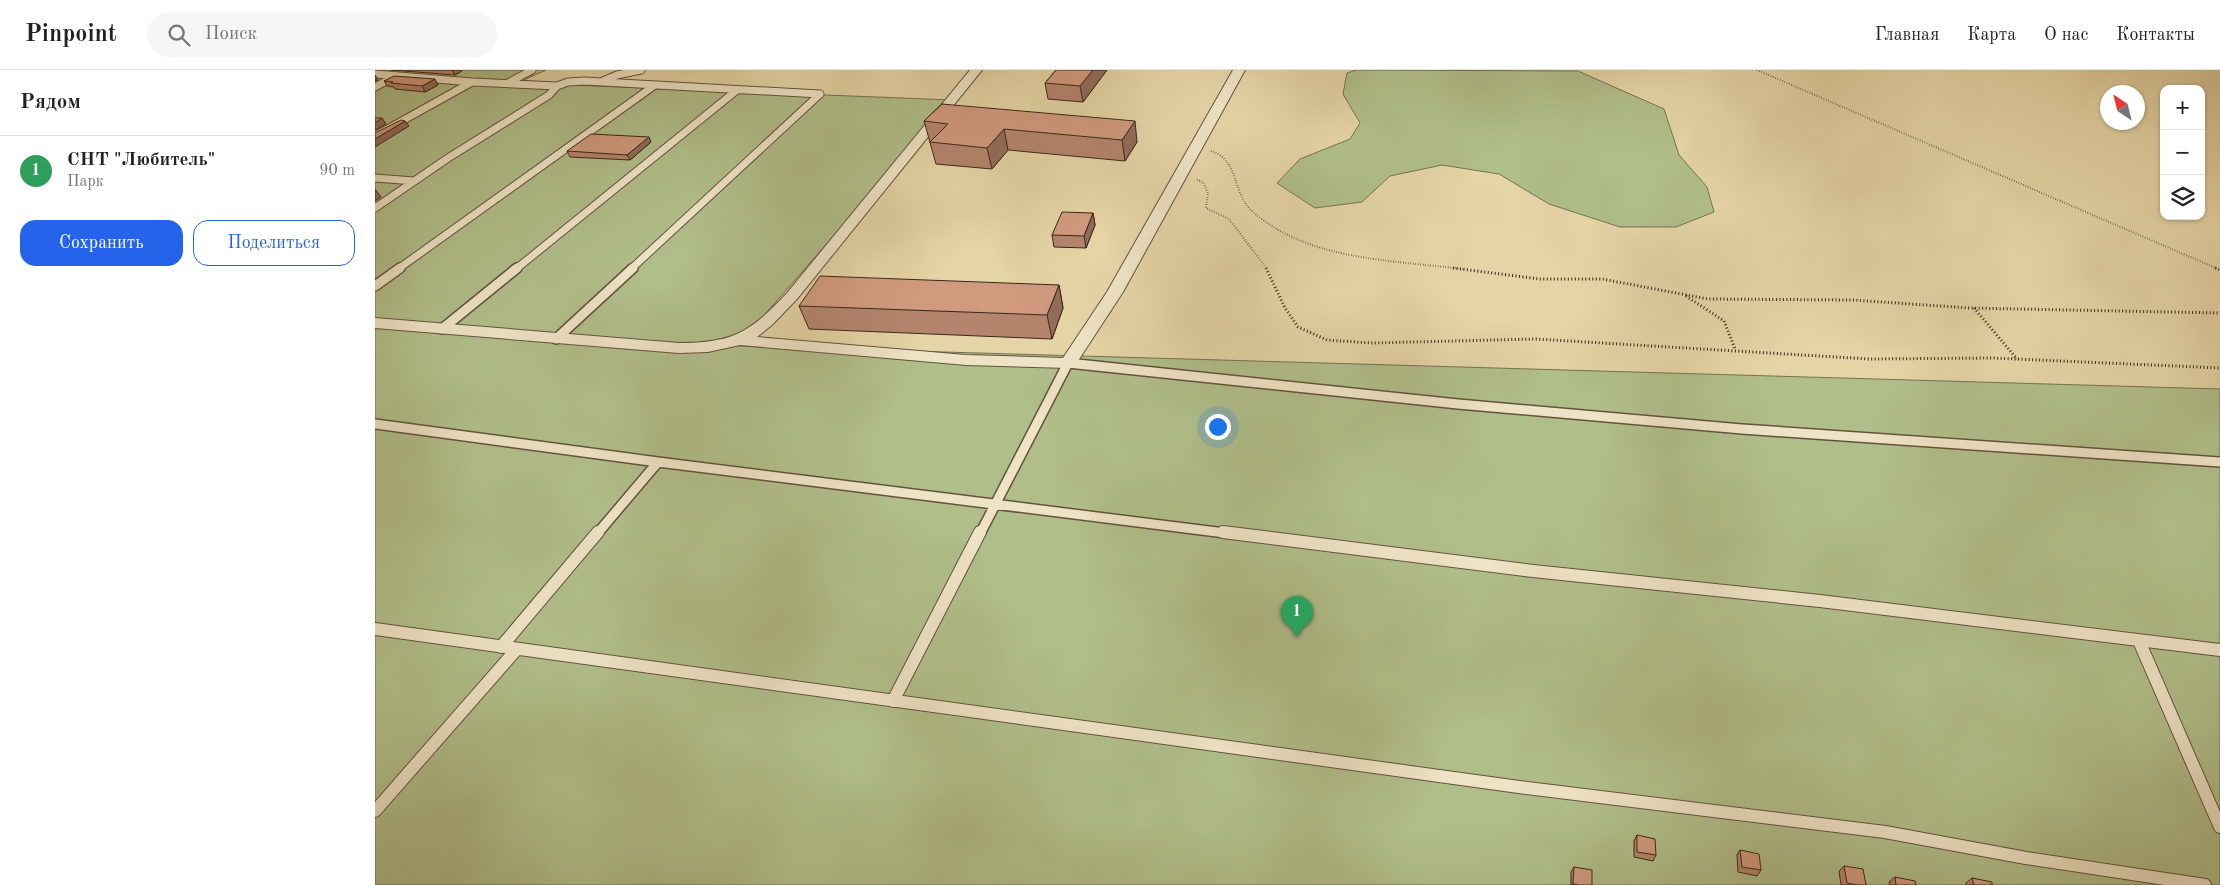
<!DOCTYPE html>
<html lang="ru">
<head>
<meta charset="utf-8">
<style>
  :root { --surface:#fff; --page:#f6f6f6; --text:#222; --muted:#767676; --line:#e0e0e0; --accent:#2563eb }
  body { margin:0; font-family:"Old Standard TT",serif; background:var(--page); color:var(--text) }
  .controls { position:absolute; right:15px; top:15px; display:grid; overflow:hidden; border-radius:10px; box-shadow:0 1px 4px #0004 }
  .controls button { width:45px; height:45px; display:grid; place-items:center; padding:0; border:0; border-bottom:1px solid var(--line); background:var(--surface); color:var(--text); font:25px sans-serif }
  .compass { position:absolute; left:1725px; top:15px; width:45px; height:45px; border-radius:50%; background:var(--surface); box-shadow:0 1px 4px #0004; rotate:325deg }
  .you { position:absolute; left:842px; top:356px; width:18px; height:18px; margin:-12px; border:4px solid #fff; border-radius:50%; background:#1a73e8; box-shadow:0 0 0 8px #1a73e833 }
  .badge { display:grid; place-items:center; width:32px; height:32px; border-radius:50%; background:var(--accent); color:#fff; font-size:16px; font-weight:700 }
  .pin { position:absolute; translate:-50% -41px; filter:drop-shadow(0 1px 2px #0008) }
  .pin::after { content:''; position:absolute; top:26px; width:18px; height:15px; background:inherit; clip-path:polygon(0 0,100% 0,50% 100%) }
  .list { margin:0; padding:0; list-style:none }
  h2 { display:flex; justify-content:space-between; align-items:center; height:65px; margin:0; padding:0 20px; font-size:21px }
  h2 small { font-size:16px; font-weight:400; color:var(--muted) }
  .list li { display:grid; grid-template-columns:32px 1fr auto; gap:15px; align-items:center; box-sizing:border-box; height:70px; padding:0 20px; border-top:1px solid var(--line) }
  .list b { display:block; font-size:19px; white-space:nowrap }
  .list p { margin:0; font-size:16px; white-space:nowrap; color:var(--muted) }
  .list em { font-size:16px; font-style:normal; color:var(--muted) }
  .actions { display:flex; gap:10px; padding:15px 20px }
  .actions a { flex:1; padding:11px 0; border:1px solid var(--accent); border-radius:15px; text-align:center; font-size:18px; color:var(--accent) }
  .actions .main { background:var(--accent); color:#fff }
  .icon { flex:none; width:28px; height:28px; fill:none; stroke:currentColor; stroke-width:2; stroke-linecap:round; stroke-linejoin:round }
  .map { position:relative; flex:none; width:1845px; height:815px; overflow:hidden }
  header { display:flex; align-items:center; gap:30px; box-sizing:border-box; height:70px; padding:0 25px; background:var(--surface); border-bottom:1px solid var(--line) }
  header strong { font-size:24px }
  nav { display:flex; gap:28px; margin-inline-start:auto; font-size:18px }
  .search { width:350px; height:45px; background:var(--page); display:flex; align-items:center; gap:12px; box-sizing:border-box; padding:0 18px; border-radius:28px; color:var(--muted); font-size:19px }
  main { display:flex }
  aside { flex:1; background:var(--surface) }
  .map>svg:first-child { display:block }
  .green { fill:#b0be8a; stroke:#747352 }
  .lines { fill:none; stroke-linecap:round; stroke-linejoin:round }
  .lane-far2-casing { stroke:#63533c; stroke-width:9 }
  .lane-far1-casing { stroke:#63533c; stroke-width:12 }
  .lane-casing { stroke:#63533c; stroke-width:14 }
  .street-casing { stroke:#63533c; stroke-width:2 }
  .path-far1 { stroke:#382819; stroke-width:2; stroke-dasharray:0.5 2; stroke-linecap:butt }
  .path { stroke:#382819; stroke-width:3; stroke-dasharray:1 2.5; stroke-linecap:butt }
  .lane-far2 { stroke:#eee3c5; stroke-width:7 }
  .lane-far1 { stroke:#eee3c5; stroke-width:9 }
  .lane { stroke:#eee3c5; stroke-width:12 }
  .street { fill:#eee3c5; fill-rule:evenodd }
  .wall { fill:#b4846d; stroke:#382819 }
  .shaded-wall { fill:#926c59; stroke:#382819 }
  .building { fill:#d19a7f; stroke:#382819 }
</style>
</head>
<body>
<header>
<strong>Pinpoint</strong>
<div class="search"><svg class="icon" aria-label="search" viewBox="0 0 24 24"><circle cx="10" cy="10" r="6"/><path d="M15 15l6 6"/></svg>Поиск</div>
<nav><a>Главная</a><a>Карта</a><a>О нас</a><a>Контакты</a></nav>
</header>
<main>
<aside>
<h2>Рядом<small></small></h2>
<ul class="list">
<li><span class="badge" style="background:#2e9e5b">1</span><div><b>СНТ &quot;Любитель&quot;</b><p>Парк</p></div><em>90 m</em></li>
</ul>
<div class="actions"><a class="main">Сохранить</a><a>Поделиться</a></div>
</aside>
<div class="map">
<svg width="1845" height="815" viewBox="0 0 1845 815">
  <rect width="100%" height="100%" fill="#e5d4a6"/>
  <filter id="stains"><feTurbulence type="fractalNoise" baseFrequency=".004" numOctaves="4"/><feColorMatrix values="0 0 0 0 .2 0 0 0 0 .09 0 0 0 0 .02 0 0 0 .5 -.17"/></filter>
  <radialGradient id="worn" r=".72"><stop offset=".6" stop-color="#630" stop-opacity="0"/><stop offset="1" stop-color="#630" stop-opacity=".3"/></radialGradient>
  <path class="green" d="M0,0H171L142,13L578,30L362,276L1845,319V815H0Z
    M981,0L1203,1L1289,39L1304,85L1332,117L1339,142L1301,157H1245L1174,134L1124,104L1067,95L1015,106L987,132L940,138L902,113L925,89L975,69L985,53L968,24L972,3Z"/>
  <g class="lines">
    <g class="lane-far2-casing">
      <path id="lane-far2" d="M0,4L97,12L182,16L193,12L210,11L445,24
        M228,11L242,5L266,0
        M133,13L157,0
        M0,17L21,6
        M0,66L97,12
        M0,108L39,111
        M0,138L73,88L174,25L182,16
        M23,199L280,15
        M141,199L362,20
        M256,199L445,24"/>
    </g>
    <g class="lane-far1-casing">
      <path id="lane-far1" d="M0,216L25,198
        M67,259L142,198
        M181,269L258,198
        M0,354L283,392L858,464
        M222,464L283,392
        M605,464L693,293L1083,334L1367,359L1845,392"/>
    </g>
    <g class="lane-casing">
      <path id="lane" d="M848,462L1158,501L1445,531L1845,580
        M0,559L1144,717L1510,762L1651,788L1830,815
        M1764,571L1845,757
        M126,577L223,462
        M518,631L605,462
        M0,741L141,580"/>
    </g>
    <g class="street-casing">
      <path id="street" d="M595,0H607L422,229L397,255L382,267L591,285L688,288L732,222L858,0H870L748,222L699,297L693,298L591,295L365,275L333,282L304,283L0,258V248L304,273C359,273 375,262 412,223Z"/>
    </g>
    <path class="path-far1" d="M1382,0L1843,199
      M836,81C865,90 857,124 877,141C933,191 1018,190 1088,199
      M822,110L828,112L833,123L831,138L854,149L892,199"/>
    <path class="path" d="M891,198L910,238L923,257L952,270L996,273L1161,269L1494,289L1618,288L1845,298
      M1078,198L1165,209H1227L1333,229L1479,230L1593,238L1845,243
      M1840,198L1845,200
      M1311,226L1349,251L1360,279
      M1599,238L1642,289"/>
    <use href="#lane-far2" class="lane-far2"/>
    <use href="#lane-far1" class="lane-far1"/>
    <use href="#lane" class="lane"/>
    <use href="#street" class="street"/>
  </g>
  <path class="wall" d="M16,0H86L87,1L80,5Z
    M681,0H732L708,32L673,29L670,13Z
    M9,11L63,15L50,22L20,19L19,17L12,16Z
    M567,34L762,72L750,91L633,80L617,99L561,94L549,51Z
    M276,72L255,90L195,87L192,81Z
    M718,143L720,155L711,178L679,177L677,165Z
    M684,215L688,238L677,269L434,259L424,236Z
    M1262,765L1281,785L1278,791L1259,787V771Z
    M1365,780L1386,800L1382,806L1363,802L1362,785Z
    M1469,796L1491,815H1466L1464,801Z
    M1199,797L1217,815H1196V802Z
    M1520,807L1541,815H1515L1514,812Z
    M1597,808L1617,815H1591V813Z"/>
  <path class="shaded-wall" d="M77,0H86L87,1L80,5Z
    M718,0H732L708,32L705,16Z
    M0,5L3,10L0,12Z
    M60,9L63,15L50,22L47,16Z
    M7,48L11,54L0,60V53Z
    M30,51L34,56L0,77V69Z
    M760,51L762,72L750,91L747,70Z
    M629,59L633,80L617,99L612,78Z
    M274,67L276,72L255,90L252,85Z
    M0,119L6,127L0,131Z
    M718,143L720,155L711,178L709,166Z
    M684,215L688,238L677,269L672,245Z"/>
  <path class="building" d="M681,0H718L705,16L670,13Z
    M19,6L60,9L47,16L16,13L18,12L9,11Z
    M567,34L760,51L747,70L629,59L612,78L555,72L573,54L549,51Z
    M0,48H7L0,53Z
    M26,50L30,51L0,69V63Z
    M216,64L274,67L252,85L192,81Z
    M687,142L718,143L709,166L677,165Z
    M445,206L684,215L672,245L424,236Z
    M1262,765L1280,769L1281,785L1262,782Z
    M1365,780L1384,784L1386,800L1367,797Z
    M1469,796L1488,799L1491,815H1483L1472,813Z
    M1199,797L1217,800V815H1204L1198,814Z
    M1520,807L1540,811L1541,815H1521Z
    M1597,808L1617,812V815H1599Z"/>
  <rect width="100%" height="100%" filter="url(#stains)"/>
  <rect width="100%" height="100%" fill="url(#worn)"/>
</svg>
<div class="controls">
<button>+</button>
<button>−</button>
<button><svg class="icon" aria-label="layers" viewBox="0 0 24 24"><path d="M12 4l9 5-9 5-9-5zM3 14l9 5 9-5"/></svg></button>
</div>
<svg class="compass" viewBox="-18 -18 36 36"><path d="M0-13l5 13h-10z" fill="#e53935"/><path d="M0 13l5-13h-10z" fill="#767676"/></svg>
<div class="you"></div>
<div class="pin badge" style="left:922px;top:567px;background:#2e9e5b">1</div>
</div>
</main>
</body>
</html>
